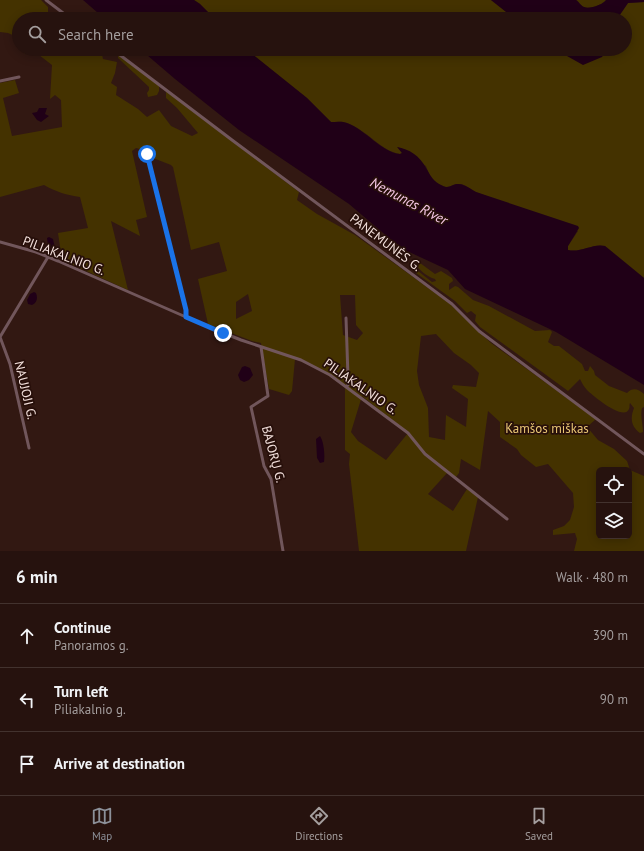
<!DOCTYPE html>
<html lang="en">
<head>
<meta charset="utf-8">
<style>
  :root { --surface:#26120e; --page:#2e1b17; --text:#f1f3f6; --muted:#a49e9e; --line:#42322e; --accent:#8c9099 }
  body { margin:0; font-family:"PT Sans",sans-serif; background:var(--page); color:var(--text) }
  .controls { position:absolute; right:12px; bottom:12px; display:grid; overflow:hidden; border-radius:6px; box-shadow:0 2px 10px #0003 }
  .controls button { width:36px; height:36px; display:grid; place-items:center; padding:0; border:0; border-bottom:1px solid var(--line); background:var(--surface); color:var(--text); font:20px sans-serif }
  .stop { position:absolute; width:12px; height:12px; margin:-9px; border:3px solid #1a73e8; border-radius:50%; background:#fff }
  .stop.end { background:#1a73e8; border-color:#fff; box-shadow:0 1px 4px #0008 }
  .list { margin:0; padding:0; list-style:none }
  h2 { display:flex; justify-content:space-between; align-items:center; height:52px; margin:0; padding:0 16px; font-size:17px }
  h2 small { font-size:13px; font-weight:400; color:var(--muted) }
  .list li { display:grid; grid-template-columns:26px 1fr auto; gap:12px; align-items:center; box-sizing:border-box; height:64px; padding:0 16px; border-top:1px solid var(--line) }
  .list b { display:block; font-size:15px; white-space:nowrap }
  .list p { margin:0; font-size:13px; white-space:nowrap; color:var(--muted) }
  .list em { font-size:13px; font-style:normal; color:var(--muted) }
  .icon { flex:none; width:22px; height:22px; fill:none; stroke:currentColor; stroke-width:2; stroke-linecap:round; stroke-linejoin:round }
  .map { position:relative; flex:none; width:644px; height:551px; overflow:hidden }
  .search { position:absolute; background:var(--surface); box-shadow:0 2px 10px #0003; left:12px; right:12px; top:12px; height:44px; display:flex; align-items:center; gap:10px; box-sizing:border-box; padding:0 14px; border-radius:22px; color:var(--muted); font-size:15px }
  .sheet { height:244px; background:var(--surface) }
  nav { display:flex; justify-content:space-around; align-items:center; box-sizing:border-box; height:56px; border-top:1px solid var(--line); background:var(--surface); font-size:11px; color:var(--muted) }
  nav a { display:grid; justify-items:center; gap:2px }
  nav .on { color:var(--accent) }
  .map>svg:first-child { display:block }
  .green { fill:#443200; fill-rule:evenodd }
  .water { fill:#200017 }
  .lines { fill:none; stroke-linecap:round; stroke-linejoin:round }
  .street { stroke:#71565b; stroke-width:3 }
  .route { stroke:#1a73e8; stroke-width:5 }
  .labels { text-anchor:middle; stroke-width:3.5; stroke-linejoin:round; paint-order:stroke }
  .street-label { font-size:13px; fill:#f3e0dc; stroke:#270f0a }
  .park-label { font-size:13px; fill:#eac775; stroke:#270f0a }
  .water-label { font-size:14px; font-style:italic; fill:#f9cae9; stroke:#270f0a }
</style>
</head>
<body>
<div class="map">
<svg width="644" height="551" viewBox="0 0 644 551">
  <rect width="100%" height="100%" fill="#321812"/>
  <path class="green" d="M0,0H41L48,7V15L50,19H19V44L17,37L8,33L0,32Z
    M194,0H491L515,19H215L200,4Z
    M576,0H606C604,4 589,10 584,7C581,6 579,2 576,0Z
    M644,2V278L605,246C593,243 581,253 568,250V246L578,231L476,192L462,184H456L451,187H445L439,184L430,177L426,166L398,147L402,153L400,154C381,151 367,130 347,123C342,121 336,122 331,122L307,98L246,49H561L567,56L602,57L606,49H625V19H617L628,3Z
    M20,49H80L89,56L95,50H101L103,59L117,62L115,73L111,83L117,87L116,95L138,109L147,117L159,110L171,126L192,136L198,133L177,108L166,98V91L299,192L297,200L317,214L355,235L449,303L491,343L596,419L587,427L598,440L614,449L627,461L630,470L644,476V551H574L577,539L575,533L553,535V530L564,526L570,520L574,507L573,493L548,464L536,467L521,455L517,449L500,437V422L488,411L480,470L461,459L459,473L456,477L448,472L428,494L453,511L467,489L478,497L466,551H359L349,464L350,454L345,450V388C330,375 313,366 295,359L292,391L289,395L269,389L261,343L252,341L208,324L198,279L227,271L219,242L191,250L173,167L171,165L148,156H144C143,151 142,149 136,148L132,151L147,217L136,220L140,236L111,221L128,290L62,260L58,233L88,228L80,197C67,195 56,192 44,185L0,197V83L15,80L19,93L3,98L12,136L62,127L61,100L55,95L50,99L52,65L39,55L25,54ZM248,294L252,311L236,319V302ZM340,295H355L356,325L363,333L357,340L343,335ZM436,334L454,353L471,365L479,373L476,387L453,385L452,388L468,399L466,427L446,415L445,440L429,437L428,408L419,385L417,371L421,336ZM362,396L408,433L386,460L358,441L351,432ZM599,470H629V536H599Z
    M120,55L159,86V91L157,95L148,97L147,93L149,90V87L118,58V56Z
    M414,260H416L435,274L441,271L452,278L453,281L449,284V290L455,286L458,287L473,300L489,306L535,331L550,330L552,332L548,342L554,346H559L582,364L585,371H588L590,366L594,371L595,375L609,386L627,393C633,387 638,389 644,394V407L642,408C640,416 643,424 643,432L640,433C631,427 630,418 634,408L630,403C629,405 630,407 629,409C624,422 592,395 587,390C584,387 582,383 580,379L568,391L564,388L480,327L475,321L476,315L471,311L467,313L455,301L416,273V272L418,271L432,282L436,281L435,279C427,277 416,268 414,260Z"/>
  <path class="water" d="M83,0H194L200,4L215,19H105Z
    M491,0H576C579,2 581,6 584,7C589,10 604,4 606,0H644V2L628,3L617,19H515Z
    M140,49H246L307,98L331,122C336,122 342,121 347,123C366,130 381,152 400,154L402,153L397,147C409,149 420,156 426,168C430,174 432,180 439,184C449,190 449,185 457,184C463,183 471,189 476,192L578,226L579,228L568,246V250C581,253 593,243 605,246L644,278V385L556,332L465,289L448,270L407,251L389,238L349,204L239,130L175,79Z
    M561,49H606L602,57L583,65L567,56Z
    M39,108H47L45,114L49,116L41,122L37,120L32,113L37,112Z
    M49,237L53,239L56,253L54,255L49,253L47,238Z
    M34,292L36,293C38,298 37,303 32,305L28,304L27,300L30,294Z
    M245,366L250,368L253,375L249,380L244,382L240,380L238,375L242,367Z
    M320,436C324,442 325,455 324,462L320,463L317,458L316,439Z"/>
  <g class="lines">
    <path class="street" d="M46,0L71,19
      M112,49L232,140L452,304L479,331L644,454
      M0,81L19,77
      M147,154L186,310V317
      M0,242L36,252L58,261L211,328L241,340L301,360L330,375L408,433L425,454L507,519
      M346,318L348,377V385L347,386
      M0,337L10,364L29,448
      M0,337L48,257
      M261,347L268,396L251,407L264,466L271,479L283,551"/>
  </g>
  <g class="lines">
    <path class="route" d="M147,154L186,310V317L223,333"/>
  </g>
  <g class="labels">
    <g class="street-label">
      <text transform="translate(386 242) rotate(37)" y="5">PANEMUNĖS G.</text>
      <text transform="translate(64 255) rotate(21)" y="5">PILIAKALNIO G.</text>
      <text transform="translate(361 386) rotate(35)" y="5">PILIAKALNIO G.</text>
      <text transform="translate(26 390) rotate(77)" y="5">NAUJOJI G.</text>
      <text transform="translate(274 454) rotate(75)" y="5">BAJORŲ G.</text>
    </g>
    <g class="park-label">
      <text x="547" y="433">Kamšos miškas</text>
    </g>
    <g class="water-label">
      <text transform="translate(409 201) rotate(28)" y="5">Nemunas River</text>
    </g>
  </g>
</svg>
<div class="controls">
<button><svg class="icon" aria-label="locate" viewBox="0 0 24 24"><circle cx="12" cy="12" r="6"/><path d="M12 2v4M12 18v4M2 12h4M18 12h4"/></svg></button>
<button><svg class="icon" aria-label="layers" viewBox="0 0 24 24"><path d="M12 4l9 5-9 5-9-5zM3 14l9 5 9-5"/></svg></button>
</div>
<div class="stop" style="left:147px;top:154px"></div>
<div class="stop end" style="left:223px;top:333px"></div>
<div class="search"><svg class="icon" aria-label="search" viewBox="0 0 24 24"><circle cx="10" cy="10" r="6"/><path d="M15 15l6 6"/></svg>Search here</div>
</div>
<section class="sheet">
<h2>6 min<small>Walk · 480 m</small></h2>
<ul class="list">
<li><svg class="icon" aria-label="ahead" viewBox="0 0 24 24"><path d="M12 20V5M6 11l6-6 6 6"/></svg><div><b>Continue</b><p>Panoramos g.</p></div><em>390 m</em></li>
<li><svg class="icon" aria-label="left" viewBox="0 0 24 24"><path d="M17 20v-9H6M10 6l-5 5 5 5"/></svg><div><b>Turn left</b><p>Piliakalnio g.</p></div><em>90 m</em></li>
<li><svg class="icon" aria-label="arrive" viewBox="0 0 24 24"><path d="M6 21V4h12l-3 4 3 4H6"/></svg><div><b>Arrive at destination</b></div></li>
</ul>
</section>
<nav>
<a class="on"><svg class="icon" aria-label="map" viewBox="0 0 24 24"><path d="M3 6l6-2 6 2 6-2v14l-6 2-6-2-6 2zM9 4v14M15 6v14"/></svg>Map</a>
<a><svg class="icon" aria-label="directions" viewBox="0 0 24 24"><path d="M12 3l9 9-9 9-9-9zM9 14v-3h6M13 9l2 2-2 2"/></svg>Directions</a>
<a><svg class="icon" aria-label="saved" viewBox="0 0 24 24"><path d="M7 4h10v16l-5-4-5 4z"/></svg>Saved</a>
</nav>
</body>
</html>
